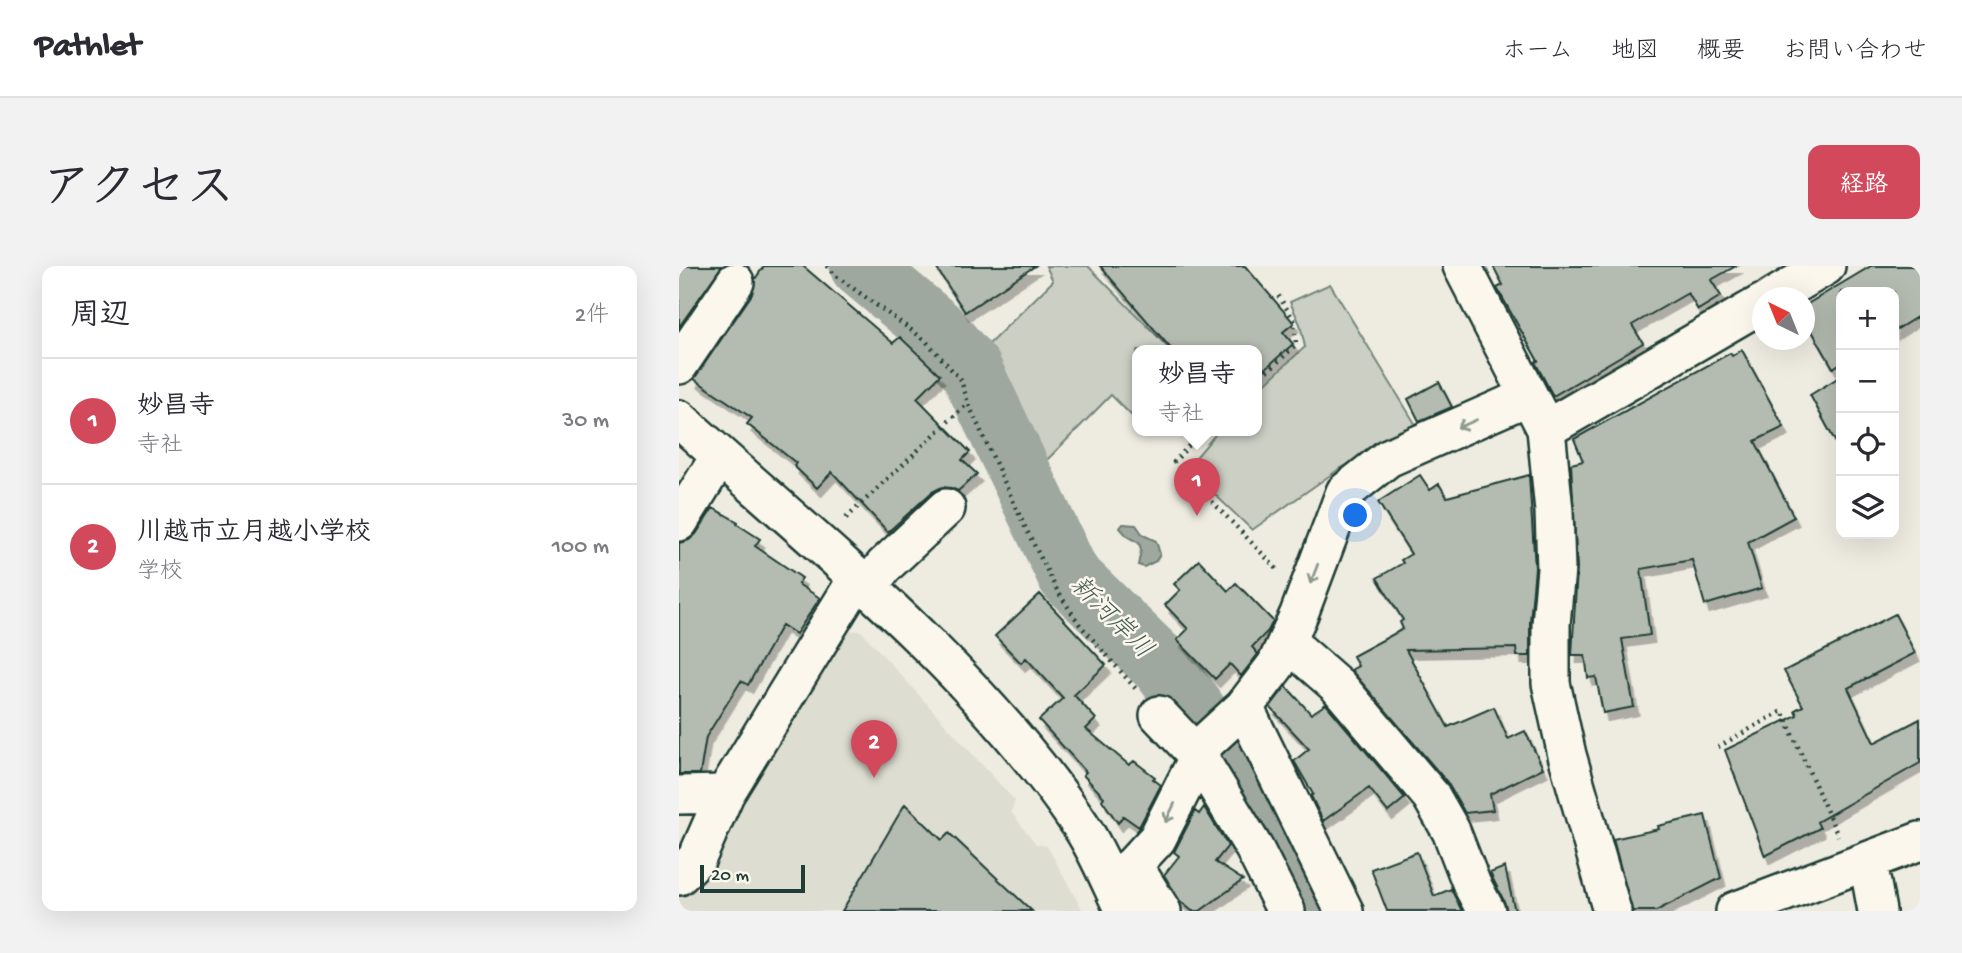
<!DOCTYPE html>
<html lang="ja">
<head>
<meta charset="utf-8">
<style>
  :root { --surface:#fff; --page:#f2f2f3; --text:#2b2b33; --muted:#7c7c81; --line:#e1e1e2; --accent:#d1495b }
  body { margin:0; font-family:"Gochi Hand","Klee One",sans-serif; background:var(--page); color:var(--text) }
  .controls { position:absolute; right:21px; top:21px; display:grid; overflow:hidden; border-radius:14px; box-shadow:0 7px 28px #0002 }
  .controls button { width:63px; height:63px; display:grid; place-items:center; padding:0; border:0; border-bottom:2px solid var(--line); background:var(--surface); color:var(--text); font:35px sans-serif }
  .compass { position:absolute; left:1073px; top:21px; width:63px; height:63px; border-radius:50%; background:var(--surface); box-shadow:0 7px 28px #0002; rotate:317deg }
  .scale { position:absolute; left:21px; bottom:18px; width:105px; box-sizing:border-box; padding-left:7px; border:4px solid #1f3d34; border-top:0; font-size:19px; line-height:24px; white-space:nowrap; color:#1f3d34; -webkit-text-stroke:5px #fbf7ec; paint-order:stroke }
  .you { position:absolute; left:677px; top:250px; width:24px; height:24px; margin:-18px; border:5px solid #fff; border-radius:50%; background:#1a73e8; box-shadow:0 0 0 10px #1a73e833 }
  .badge { display:grid; place-items:center; width:46px; height:46px; border-radius:50%; background:var(--accent); color:#fff; font-size:23px; font-weight:700 }
  .pin { position:absolute; translate:-50% -58px; filter:drop-shadow(0 2px 4px #0008) }
  .pin::after { content:''; position:absolute; top:37px; width:24px; height:21px; background:inherit; clip-path:polygon(0 0,100% 0,50% 100%) }
  .popup { position:absolute; left:453px; top:79px; width:130px; height:91px; box-sizing:border-box; display:grid; place-content:center; border-radius:14px; background:var(--surface); filter:drop-shadow(0 2px 5px #0005); font-size:23px; white-space:nowrap; color:var(--muted) }
  .popup b { font-size:26px; color:var(--text) }
  .popup::after { content:''; position:absolute; left:50%; top:100%; margin-left:-14px; border:14px solid transparent; border-top-color:var(--surface) }
  .list { margin:0; padding:0; list-style:none }
  h2 { display:flex; justify-content:space-between; align-items:center; height:91px; margin:0; padding:0 28px; font-size:30px }
  h2 small { font-size:23px; font-weight:400; color:var(--muted) }
  .list li { display:grid; grid-template-columns:46px 1fr auto; gap:21px; align-items:center; box-sizing:border-box; height:126px; padding:0 28px; border-top:2px solid var(--line) }
  .list b { display:block; font-size:26px; white-space:nowrap }
  .list p { margin:0; font-size:23px; white-space:nowrap; color:var(--muted) }
  .list em { font-size:23px; font-style:normal; color:var(--muted) }
  .icon { flex:none; width:38px; height:38px; fill:none; stroke:currentColor; stroke-width:2; stroke-linecap:round; stroke-linejoin:round }
  .map { position:relative; flex:none; width:1241px; height:645px; overflow:hidden; border-radius:14px }
  header { display:flex; align-items:center; gap:42px; box-sizing:border-box; height:98px; padding:0 35px; background:var(--surface); border-bottom:2px solid var(--line) }
  header strong { font-size:33px }
  nav { display:flex; gap:38px; margin-inline-start:auto; font-size:24px }
  .intro { display:flex; align-items:center; justify-content:space-between; box-sizing:border-box; height:168px; padding:0 42px }
  h1 { margin:0; font-size:49px }
  .button { padding:18px 32px; border-radius:14px; background:var(--accent); color:#fff; font-size:24px; font-weight:700 }
  main { display:flex; gap:42px; padding:0 42px }
  aside { flex:1; background:var(--surface); border-radius:14px; box-shadow:0 7px 28px #0002 }
  .map>svg:first-child { display:block }
  .built { fill:#ddddd2 }
  .green { fill:#cbcfc4; stroke:#75867c; stroke-width:2 }
  .water { fill:#9fa89f; stroke:#6c7d74; stroke-width:2 }
  .lines { fill:none; stroke-linecap:round; stroke-linejoin:round }
  .river { stroke:#9fa89f; stroke-width:63 }
  .building { fill:#b4bbb0; stroke:#1f3d34; stroke-width:2; filter:url(#shadow) }
  .minor-casing { stroke:#1f3d34; stroke-width:42 }
  .path { stroke:#1f3d34; stroke-width:4.5; stroke-dasharray:2 5; stroke-linecap:butt }
  .minor { stroke:#fbf7ec; stroke-width:37 }
  .oneway { stroke:#8d9a90 }
  .labels { text-anchor:middle; stroke-width:5; stroke-linejoin:round; paint-order:stroke }
  .water-label { font-size:26px; font-style:italic; fill:#455d54; stroke:#fbf7ec }
</style>
</head>
<body>
<header>
<strong>Pathlet</strong>
<nav><a>ホーム</a><a>地図</a><a>概要</a><a>お問い合わせ</a></nav>
</header>
<div class="intro"><h1>アクセス</h1><a class="button">経路</a></div>
<main>
<aside>
<h2>周辺<small>2件</small></h2>
<ul class="list">
<li><span class="badge">1</span><div><b>妙昌寺</b><p>寺社</p></div><em>30 m</em></li>
<li><span class="badge">2</span><div><b>川越市立月越小学校</b><p>学校</p></div><em>100 m</em></li>
</ul>
</aside>
<div class="map">
<svg width="1241" height="645" viewBox="0 0 1241 645">
  <defs>
    <filter id="shadow"><feDropShadow dx="4.5" dy="8" stdDeviation="0" flood-color="#0004"/></filter>
  </defs>
  <rect width="100%" height="100%" fill="#eeece1"/>
  <filter id="ink" filterUnits="userSpaceOnUse"><feTurbulence type="fractalNoise" baseFrequency=".0143" numOctaves="2"/><feDisplacementMap in="SourceGraphic" scale="14" xChannelSelector="R" yChannelSelector="G"/><feConvolveMatrix kernelMatrix="1 2 1 2 8 2 1 2 1" color-interpolation-filters="sRGB"/></filter>
  <g filter="url(#ink)">
    <path class="built" d="M164,364L182,365L336,535L332,546L357,578L368,580L404,645H0V632L25,608L70,523Z"/>
    <path class="green" d="M367,0H409L492,84H458V155L432,129L366,196L307,81L374,15Z
      M651,18L740,164L660,203L573,264L508,202L540,164H578V125L626,81L621,58L611,36Z"/>
    <path class="water" d="M444,258L457,259L464,269L477,275L481,288L477,295L465,301L459,299L462,284L460,277L449,271L441,262Z"/>
    <g class="lines">
      <path class="river" d="M182,0L256,62L292,104L390,310L484,401L539,477L607,596L627,645"/>
    </g>
    <path class="building" d="M0,0H43L0,61Z
      M85,0H124L214,77L221,71L261,109L238,132L291,186L283,194L298,208L279,225L272,222L263,221L253,226L209,266L153,206L138,222L115,200L117,197L68,158L73,152L15,113L73,28L76,13Z
      M256,0H356L286,46Z
      M421,0H566L615,57L604,66L614,78L578,110V84H493Z
      M814,0H1057L1032,14L1042,30L1019,44L1009,27L953,59L964,77L874,130L856,96L859,95L818,22L824,19Z
      M1192,0H1241V49L1215,65V26H1162V97L1154,102L1125,51V40Z
      M1063,84L1105,161L1076,175L1115,251L1069,276L1083,322L1026,339L1013,294L962,303L971,369L943,373L955,441L924,447L917,411L909,412L906,389H893L898,302L892,198L904,195L895,173L1051,87L1053,90Z
      M1162,110V186L1131,129Z
      M760,116L773,141L740,155L729,133Z
      M741,209L751,224L760,218L768,231L850,209L856,302L851,356V390H838L837,382L727,384L769,461L815,441L829,473L846,465L864,502L811,528L814,544L786,547L768,516L672,404L679,400L674,390L724,363L721,356L724,354L698,312L724,297L722,294L732,288L699,236Z
      M34,242L59,256L58,258L81,273L76,280L123,312L119,318L141,332L117,368L103,359L69,419L62,415L27,471L21,508H0V277L10,274L17,268Z
      M520,294L549,325L557,317L594,355L589,365L573,381L579,388L562,410L551,398L536,413L498,374L509,363L486,339L501,324L495,318Z
      M361,328L427,399L395,429L417,453L407,463L450,499L455,495L476,511L474,513L482,519L460,561L444,550L439,557L423,534L425,531L404,509L407,506L360,454L384,432L347,392L342,397L316,370Z
      M1216,348L1236,387L1169,422L1195,477L1241,453V497L1138,556L1141,562L1086,590L1046,484L1118,449L1116,444L1124,440L1105,405Z
      M607,420L632,448L647,438L726,532L709,546L690,522L644,555L632,530L634,528L615,495L630,483L591,441Z
      M226,538L263,574L270,567L353,645H163Z
      M525,541L549,580L536,596L564,614L521,645H513L501,635L485,609L500,590L495,586L516,545L520,548Z
      M1026,549L1042,612L977,645H953L934,573L980,563L979,560Z
      M738,586L755,630L772,623L783,645H708L692,603Z
      M826,601L831,624L836,645H828L825,635L811,607Z"/>
    <g class="lines">
      <g class="minor-casing">
        <path id="minor" d="M783,0L867,163L875,245L877,303L872,358V417L888,489L933,645
          M1093,32L1147,0
          M0,99L56,16
          M0,153C137,277 291,398 396,551C416,579 430,614 445,645
          M867,163L1084,37
          M0,256L41,190
          M188,322L205,300L267,242
          M605,381L620,386L659,420L752,530L772,565L793,619L807,645
          M565,441L665,645
          M480,449L519,490L575,582L607,645
          M0,529L46,528
          M1189,596L1198,645
          M454,599L483,645
          M0,610L18,592L46,528L178,313
          M432,617L454,599L478,573L527,476L565,441L597,399L620,348L666,226L709,192L850,130
          M1056,645L1241,575"/>
      </g>
      <path class="path" d="M148,0L157,10L246,74L282,114L289,137L345,259L379,326L401,359L457,423
        M578,115L617,79L615,54L599,29
        M524,164L495,196L598,303
        M167,252L289,137
        M1039,481L1103,445L1159,570"/>
      <use href="#minor" class="minor"/>
    </g>
    <defs><path id="oneway-shaft" d="M-6 0H5M1.5-3L5.5 0L1.5 3" fill="none" stroke-width="1.6" stroke-linecap="round" stroke-linejoin="round" transform="scale(1.75)"/></defs>
    <g class="oneway">
      <use href="#oneway-shaft" transform="translate(788 158) rotate(156)"/>
      <use href="#oneway-shaft" transform="translate(635 308) rotate(111)"/>
      <use href="#oneway-shaft" transform="translate(491 547) rotate(116)"/>
    </g>
  </g>
  <g class="labels">
    <g class="water-label">
      <text transform="translate(434 350) rotate(45)" y="9">新河岸川</text>
    </g>
  </g>
</svg>
<div class="controls">
<button>+</button>
<button>−</button>
<button><svg class="icon" aria-label="locate" viewBox="0 0 24 24"><circle cx="12" cy="12" r="6"/><path d="M12 2v4M12 18v4M2 12h4M18 12h4"/></svg></button>
<button><svg class="icon" aria-label="layers" viewBox="0 0 24 24"><path d="M12 4l9 5-9 5-9-5zM3 14l9 5 9-5"/></svg></button>
</div>
<svg class="compass" viewBox="-18 -18 36 36"><path d="M0-13l5 13h-10z" fill="#e53935"/><path d="M0 13l5-13h-10z" fill="#7c7c81"/></svg>
<div class="scale">20 m</div>
<div class="you"></div>
<div class="pin badge" style="left:518px;top:250px">1</div>
<div class="popup"><b>妙昌寺</b>寺社</div>
<div class="pin badge" style="left:195px;top:512px">2</div>
</div>
</main>
</body>
</html>
